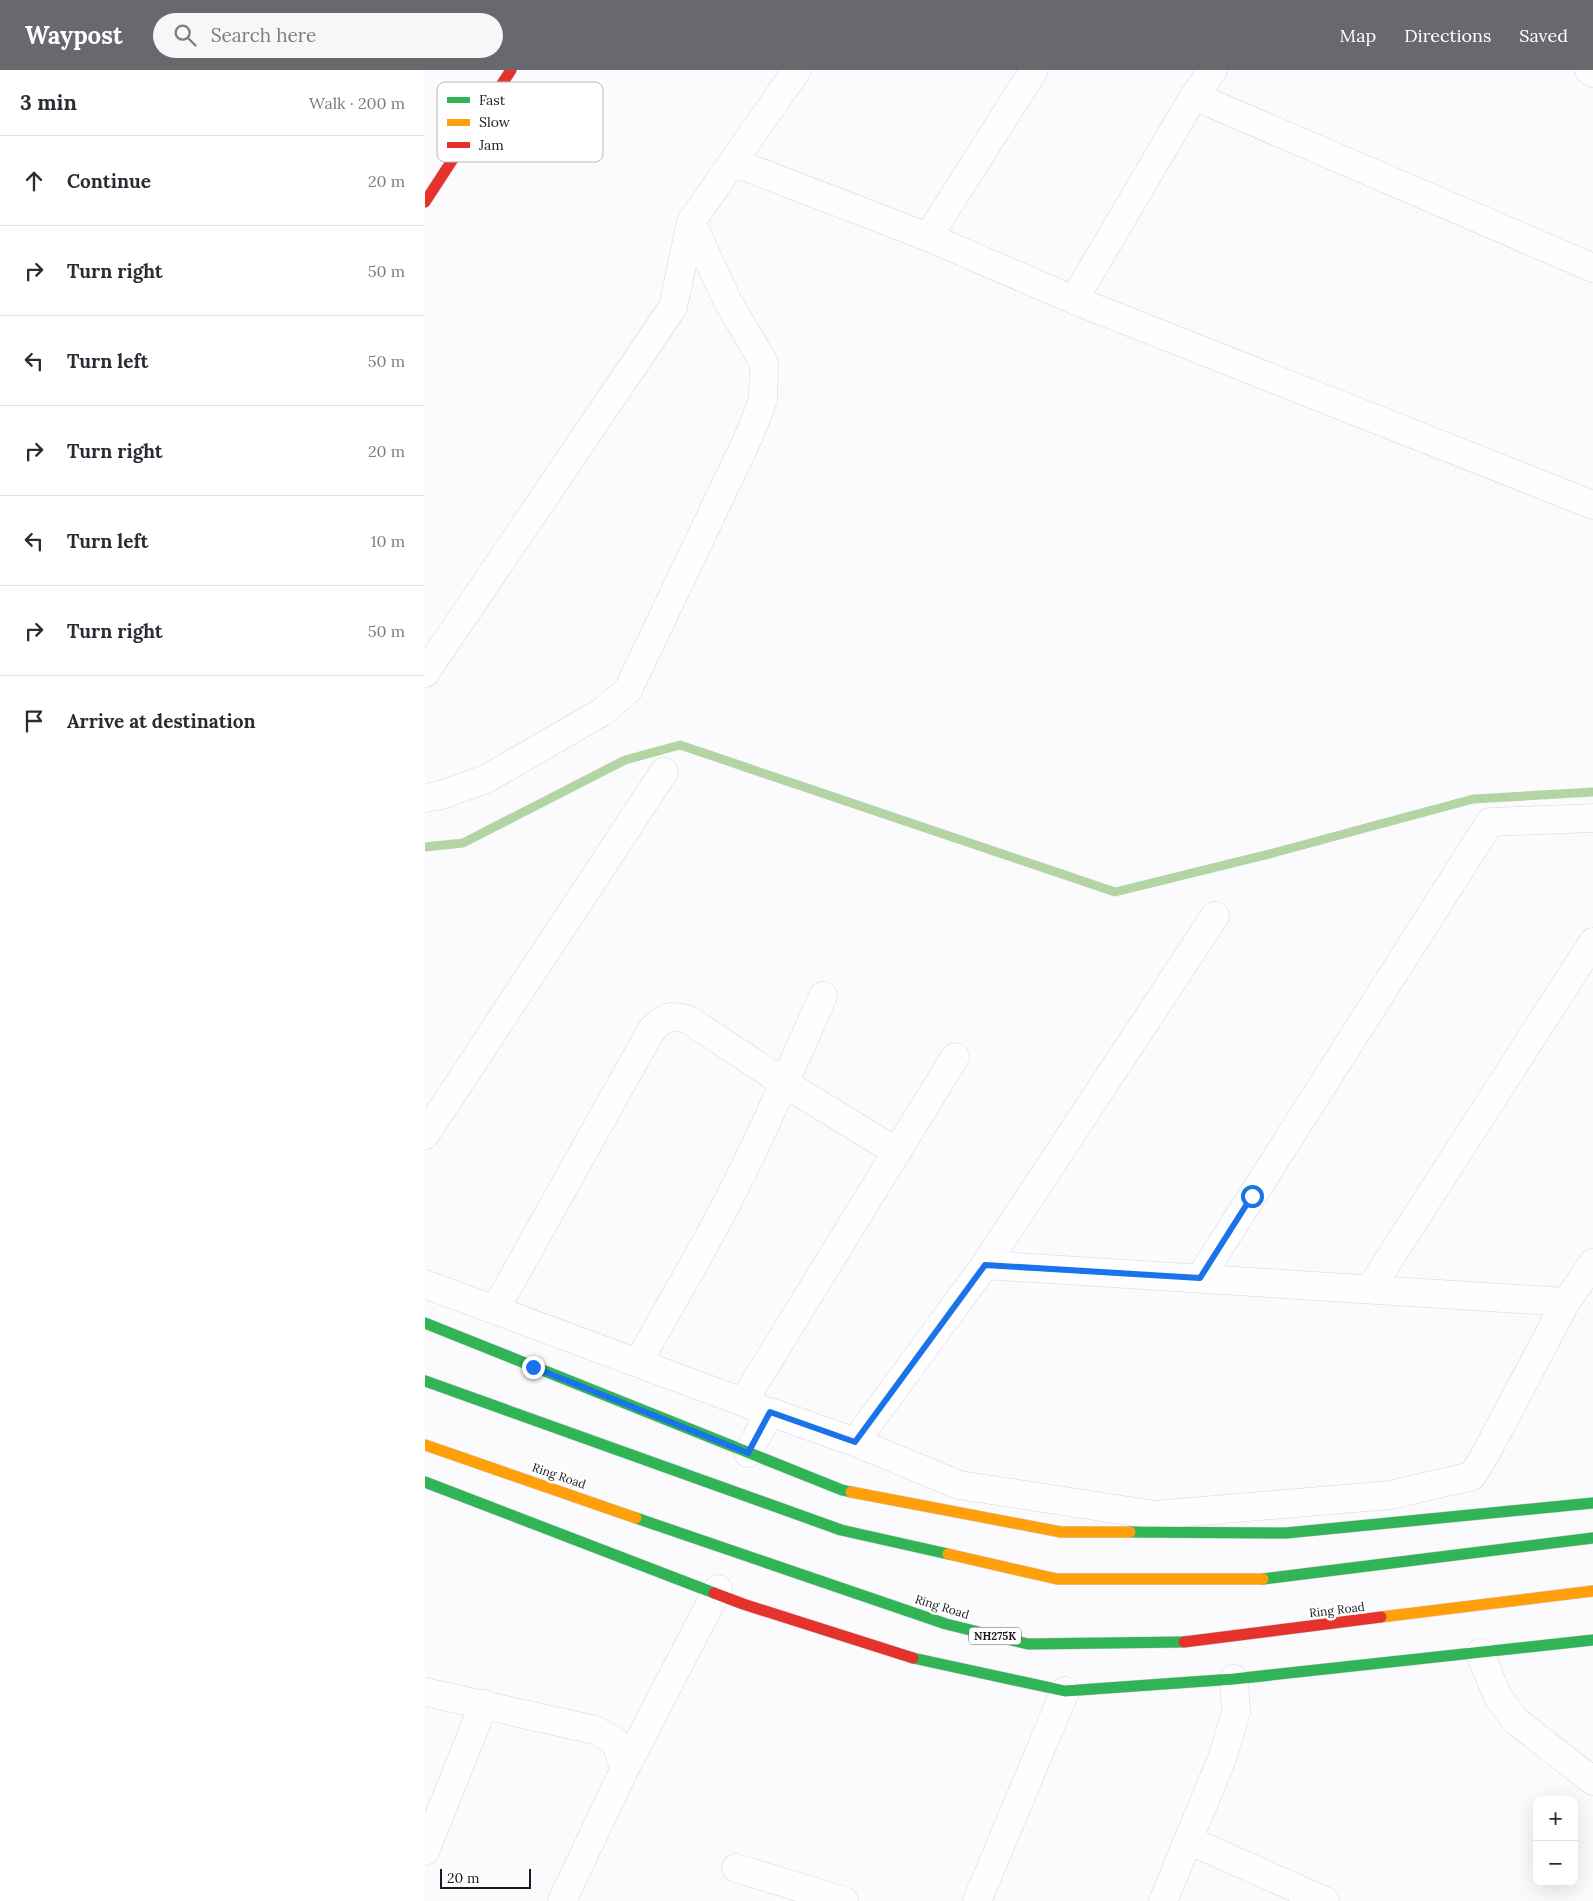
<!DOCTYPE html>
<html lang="en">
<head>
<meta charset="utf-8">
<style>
  :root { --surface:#fff; --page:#f7f7f7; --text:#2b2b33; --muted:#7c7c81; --line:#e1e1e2; --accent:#69686e }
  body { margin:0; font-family:Lora,serif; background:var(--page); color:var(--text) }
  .controls { position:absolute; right:15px; bottom:15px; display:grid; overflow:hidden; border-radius:10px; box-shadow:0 5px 20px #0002 }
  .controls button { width:45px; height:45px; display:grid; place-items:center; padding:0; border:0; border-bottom:1px solid var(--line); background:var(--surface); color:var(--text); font:25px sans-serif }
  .scale { position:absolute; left:15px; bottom:12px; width:91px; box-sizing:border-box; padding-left:5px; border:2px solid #1b1921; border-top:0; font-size:14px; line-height:18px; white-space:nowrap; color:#1b1921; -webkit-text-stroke:4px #fff; paint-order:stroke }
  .stop { position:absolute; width:15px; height:15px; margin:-11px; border:4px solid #1a73e8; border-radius:50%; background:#fff }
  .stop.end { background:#1a73e8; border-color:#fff; box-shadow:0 1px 5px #0008 }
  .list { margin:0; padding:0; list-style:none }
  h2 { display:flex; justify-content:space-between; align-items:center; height:65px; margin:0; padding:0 20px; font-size:21px }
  h2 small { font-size:16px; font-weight:400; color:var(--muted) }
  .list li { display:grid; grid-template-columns:32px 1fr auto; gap:15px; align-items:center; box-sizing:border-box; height:90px; padding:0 20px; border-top:1px solid var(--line) }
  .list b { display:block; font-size:19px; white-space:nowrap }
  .list em { font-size:16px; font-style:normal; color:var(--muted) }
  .icon { flex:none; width:28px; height:28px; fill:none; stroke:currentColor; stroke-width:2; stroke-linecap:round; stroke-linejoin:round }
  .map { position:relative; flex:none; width:1168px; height:1831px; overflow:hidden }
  header { display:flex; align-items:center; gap:30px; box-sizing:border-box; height:70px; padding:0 25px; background:var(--accent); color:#fff }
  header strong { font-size:24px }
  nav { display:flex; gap:28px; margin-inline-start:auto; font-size:18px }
  .search { width:350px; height:45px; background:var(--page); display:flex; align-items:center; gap:12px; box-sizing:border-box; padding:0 18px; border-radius:28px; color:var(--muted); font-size:19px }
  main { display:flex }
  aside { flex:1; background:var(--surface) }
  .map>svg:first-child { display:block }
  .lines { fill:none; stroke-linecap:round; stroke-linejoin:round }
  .stream { stroke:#b5d4a6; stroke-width:9 }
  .street-casing { stroke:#d6d5db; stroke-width:29 }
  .fast-casing { stroke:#d6d5db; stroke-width:12 }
  .slow-casing { stroke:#d6d5db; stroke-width:12 }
  .jam-casing { stroke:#d6d5db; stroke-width:12 }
  .street { stroke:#fefeff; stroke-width:28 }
  .fast { stroke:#30b455; stroke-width:11 }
  .slow { stroke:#ff9f0a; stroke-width:11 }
  .jam { stroke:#e5322d; stroke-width:11 }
  .route { stroke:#1a73e8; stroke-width:6 }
  .labels { text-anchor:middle; stroke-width:5; stroke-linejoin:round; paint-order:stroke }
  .shield { fill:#fff; stroke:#5f5e64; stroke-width:1 }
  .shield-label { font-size:11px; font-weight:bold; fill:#1b1921 }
  .street-label { font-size:12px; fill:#1b1921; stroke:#fff }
  .key { fill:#fff; stroke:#bbbabc; stroke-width:1 }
  .key-label { font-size:14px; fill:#1b1921 }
</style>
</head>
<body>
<header>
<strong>Waypost</strong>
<div class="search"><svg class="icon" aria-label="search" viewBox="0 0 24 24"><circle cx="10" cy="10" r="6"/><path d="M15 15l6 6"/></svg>Search here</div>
<nav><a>Map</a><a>Directions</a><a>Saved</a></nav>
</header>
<main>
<aside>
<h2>3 min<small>Walk · 200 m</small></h2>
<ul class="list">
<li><svg class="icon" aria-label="ahead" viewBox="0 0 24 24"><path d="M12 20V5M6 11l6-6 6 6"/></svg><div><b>Continue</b></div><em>20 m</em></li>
<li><svg class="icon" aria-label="right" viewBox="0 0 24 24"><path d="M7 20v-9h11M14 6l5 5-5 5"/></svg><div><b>Turn right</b></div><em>50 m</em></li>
<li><svg class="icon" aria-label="left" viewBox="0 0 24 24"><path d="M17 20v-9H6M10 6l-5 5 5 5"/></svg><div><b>Turn left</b></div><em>50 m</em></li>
<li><svg class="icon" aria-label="right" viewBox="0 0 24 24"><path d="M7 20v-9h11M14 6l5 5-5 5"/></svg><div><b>Turn right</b></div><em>20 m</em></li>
<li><svg class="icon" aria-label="left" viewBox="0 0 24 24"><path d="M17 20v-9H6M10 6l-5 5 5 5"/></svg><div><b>Turn left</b></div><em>10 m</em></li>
<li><svg class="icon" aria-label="right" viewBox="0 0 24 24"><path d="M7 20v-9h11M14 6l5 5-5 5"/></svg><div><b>Turn right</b></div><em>50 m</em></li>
<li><svg class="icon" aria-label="arrive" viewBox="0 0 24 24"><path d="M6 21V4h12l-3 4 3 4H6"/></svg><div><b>Arrive at destination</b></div></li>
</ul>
</aside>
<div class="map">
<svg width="1168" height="1831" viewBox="0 0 1168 1831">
  <rect width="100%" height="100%" fill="#fbfafd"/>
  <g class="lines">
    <path class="stream" d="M0,777L38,773L200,690L255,675L690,822L848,783L1048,729L1168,722"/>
    <g class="street-casing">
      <path id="street" d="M1164,0L1168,3
        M769,26L1168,198
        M308,92L503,167L609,0
        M503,167L649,230L769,26L788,0
        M649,230L1168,435
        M0,603L248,237L266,152L372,0
        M0,728L16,725L61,709L177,642L203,620L324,366L338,330L339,293L303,232L266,152
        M0,1065L239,702
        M560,1195L1141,1232
        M775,1208L1065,752L1168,748
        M0,1214L334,1338
        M945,1219L1168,872
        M70,1240L226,961C240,946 245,944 264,950L359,1013L472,1082
        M213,1293C244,1236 278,1181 307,1123C340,1058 369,992 398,926
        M318,1332L530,987
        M430,1372L534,1415L730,1445L965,1425L1047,1406L1060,1385L1141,1232L1168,1193
        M323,1383L345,1342L430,1372L560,1195L790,846
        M1055,1583L1073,1627L1091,1651L1168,1711
        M0,1622L170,1660L191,1672L199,1700L137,1831
        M199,1700L293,1519
        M763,1770L900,1831
        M0,1781L59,1634
        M311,1798L419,1831
        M552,1831L640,1621
        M738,1831L798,1686L811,1642L809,1609"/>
    </g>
    <g class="fast-casing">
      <path id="fast" d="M0,1253L417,1420L426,1422
        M0,1311L416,1460L523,1484
        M0,1412L289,1523
        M211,1448L521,1554L603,1574L759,1572
        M705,1462L861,1463L1168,1433
        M838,1509L1168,1468
        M488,1588L640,1621L809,1609L1168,1570"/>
    </g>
    <g class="slow-casing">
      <path id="slow" d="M0,1375L211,1448
        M426,1422L636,1462H705
        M523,1484L632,1509H838
        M956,1547L1168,1521"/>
    </g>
    <g class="jam-casing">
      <path id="jam" d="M0,132L86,0
        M289,1523L318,1534L488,1588
        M759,1572L956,1547"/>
    </g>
    <use href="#street" class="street"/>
    <use href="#fast" class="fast"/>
    <use href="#slow" class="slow"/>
    <use href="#jam" class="jam"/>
  </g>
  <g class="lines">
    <path class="route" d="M108,1297L323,1383L345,1342L430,1372L560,1195L775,1208L827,1126"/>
  </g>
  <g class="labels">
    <rect class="shield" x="544" y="1557.5" width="52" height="17" rx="4"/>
    <g class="shield-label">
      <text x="570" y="1570">NH275K</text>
    </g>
    <g class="street-label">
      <text transform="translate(134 1406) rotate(19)" y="4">Ring Road</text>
      <text transform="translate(517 1537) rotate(17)" y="4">Ring Road</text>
      <text transform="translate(912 1540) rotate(-7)" y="4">Ring Road</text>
    </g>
  </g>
  <rect x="12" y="12" width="166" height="80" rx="8" class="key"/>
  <rect x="22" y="27" width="23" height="6" fill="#30b455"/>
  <rect x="22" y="49" width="23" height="7" fill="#ff9f0a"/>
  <rect x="22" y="72" width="23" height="6" fill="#e5322d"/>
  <g class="key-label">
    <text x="54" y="35">Fast</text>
    <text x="54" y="57">Slow</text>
    <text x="54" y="80">Jam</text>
  </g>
</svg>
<div class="controls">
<button>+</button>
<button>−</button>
</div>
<div class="scale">20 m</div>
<div class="stop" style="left:827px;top:1126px"></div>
<div class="stop end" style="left:108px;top:1297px"></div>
</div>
</main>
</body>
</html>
